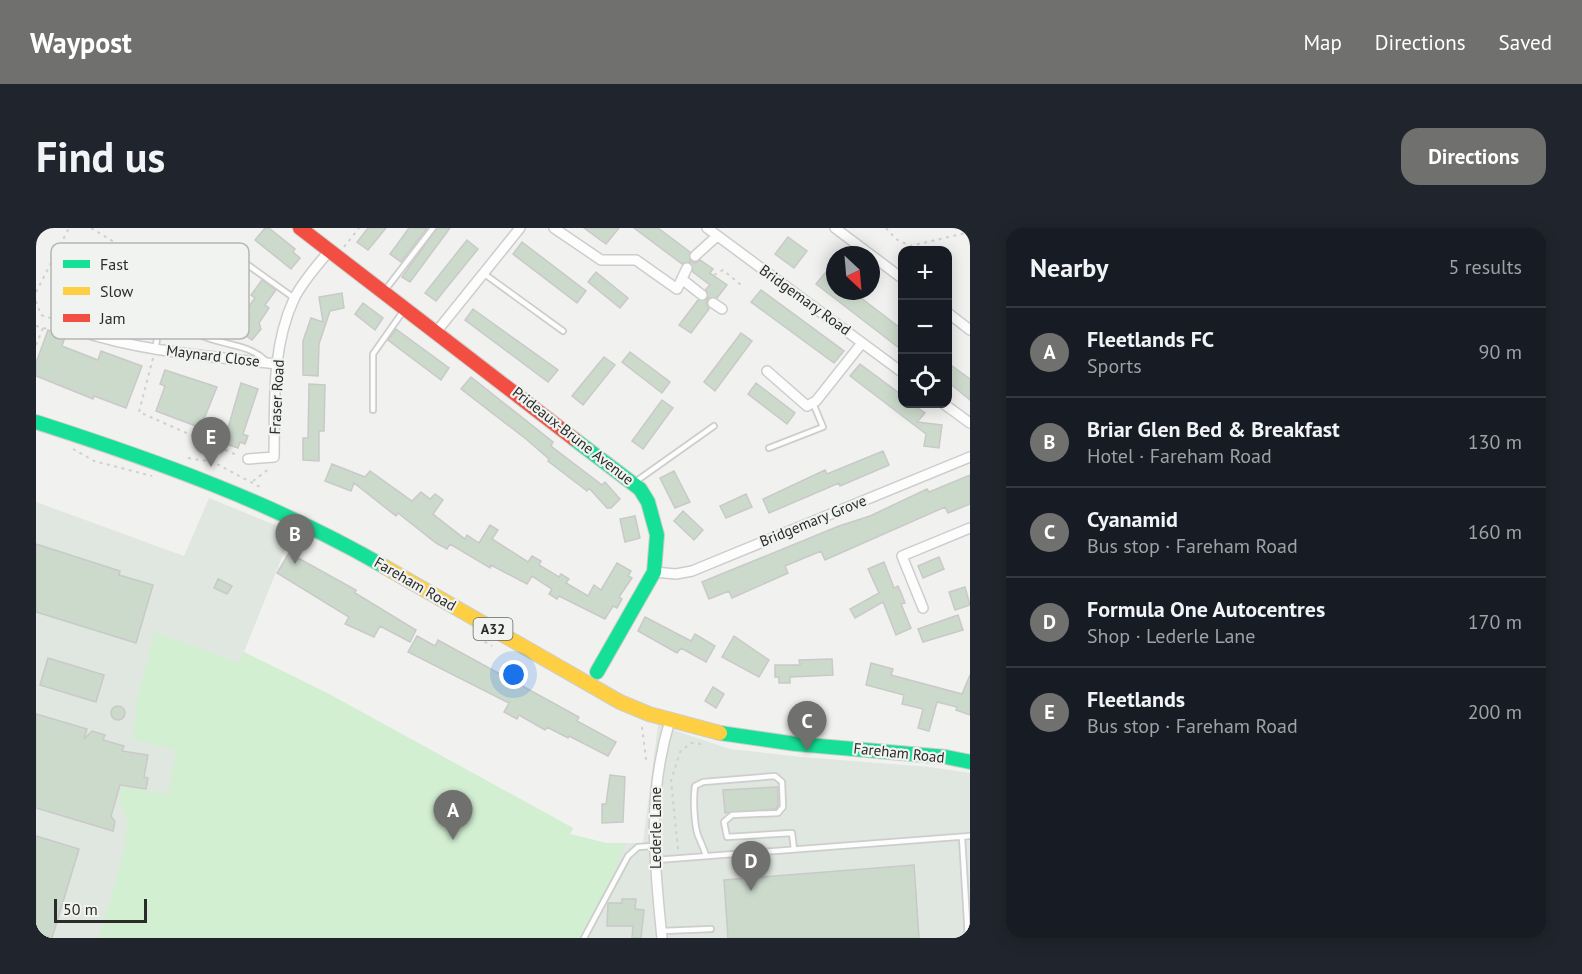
<!DOCTYPE html>
<html lang="en">
<head>
<meta charset="utf-8">
<style>
  :root { --surface:#171b24; --page:#20242c; --text:#f1f3f6; --muted:#9ea1a6; --line:#363941; --accent:#70716f }
  body { margin:0; font-family:"PT Sans",sans-serif; background:var(--page); color:var(--text) }
  .controls { position:absolute; right:18px; top:18px; display:grid; overflow:hidden; border-radius:12px; box-shadow:0 3px 15px #0003 }
  .controls button { width:54px; height:54px; display:grid; place-items:center; padding:0; border:0; border-bottom:2px solid var(--line); background:var(--surface); color:var(--text); font:30px sans-serif }
  .compass { position:absolute; left:790px; top:18px; width:54px; height:54px; border-radius:50%; background:var(--surface); box-shadow:0 3px 15px #0003; rotate:154deg }
  .scale { position:absolute; left:18px; bottom:15px; width:93px; box-sizing:border-box; padding-left:6px; border:3px solid #2a2c2a; border-top:0; font-size:16px; line-height:21px; white-space:nowrap; color:#2a2c2a; -webkit-text-stroke:4px #f0f3ef; paint-order:stroke }
  .you { position:absolute; left:478px; top:447px; width:21px; height:21px; margin:-15px; border:4px solid #fff; border-radius:50%; background:#1a73e8; box-shadow:0 0 0 9px #1a73e833 }
  .badge { display:grid; place-items:center; width:39px; height:39px; border-radius:50%; background:var(--accent); color:#fff; font-size:20px; font-weight:700 }
  .pin { position:absolute; translate:-50% -50px; filter:drop-shadow(0 2px 3px #0008) }
  .pin::after { content:''; position:absolute; top:32px; width:21px; height:18px; background:inherit; clip-path:polygon(0 0,100% 0,50% 100%) }
  .list { margin:0; padding:0; list-style:none }
  h2 { display:flex; justify-content:space-between; align-items:center; height:78px; margin:0; padding:0 24px; font-size:26px }
  h2 small { font-size:20px; font-weight:400; color:var(--muted) }
  .list li { display:grid; grid-template-columns:39px 1fr auto; gap:18px; align-items:center; box-sizing:border-box; height:90px; padding:0 24px; border-top:2px solid var(--line) }
  .list b { display:block; font-size:22px; white-space:nowrap }
  .list p { margin:0; font-size:20px; white-space:nowrap; color:var(--muted) }
  .list em { font-size:20px; font-style:normal; color:var(--muted) }
  .icon { flex:none; width:33px; height:33px; fill:none; stroke:currentColor; stroke-width:2; stroke-linecap:round; stroke-linejoin:round }
  .map { position:relative; flex:none; width:934px; height:710px; overflow:hidden; border-radius:18px }
  header { display:flex; align-items:center; gap:36px; box-sizing:border-box; height:84px; padding:0 30px; background:var(--accent); color:#fff }
  header strong { font-size:28px }
  nav { display:flex; gap:33px; margin-inline-start:auto; font-size:21px }
  .intro { display:flex; align-items:center; justify-content:space-between; box-sizing:border-box; height:144px; padding:0 36px }
  h1 { margin:0; font-size:42px }
  .button { padding:15px 27px; border-radius:18px; background:var(--accent); color:#fff; font-size:21px; font-weight:700 }
  main { display:flex; gap:36px; padding:0 36px }
  aside { flex:1; background:var(--surface); border-radius:18px; box-shadow:0 3px 15px #0003 }
  .map>svg:first-child { display:block }
  .built { fill:#e0e6e0 }
  .green { fill:#d3efd2 }
  .building { fill:#ccdacc; stroke:#c8c9c8; stroke-width:1.5 }
  .lines { fill:none; stroke-linecap:round; stroke-linejoin:round }
  .lane-casing { stroke:#cdcecc; stroke-width:8 }
  .street-casing { stroke:#cdcecc; stroke-width:12 }
  .fast-casing { stroke:#cdcecc; stroke-width:16 }
  .slow-casing { stroke:#cdcecc; stroke-width:16 }
  .jam-casing { stroke:#cdcecc; stroke-width:16 }
  .path { stroke:#cfd0cf; stroke-width:2; stroke-dasharray:3 4.5; stroke-linecap:butt }
  .lane { stroke:#fdfdfd; stroke-width:4.5 }
  .street { stroke:#fdfdfd; stroke-width:9 }
  .fast { stroke:#16e098; stroke-width:14 }
  .slow { stroke:#ffcf43; stroke-width:14 }
  .jam { stroke:#f24e42; stroke-width:14 }
  .labels { text-anchor:middle; stroke-width:4.5; stroke-linejoin:round; paint-order:stroke }
  .shield { fill:#f0f3ef; stroke:#656865; stroke-width:1.5 }
  .shield-label { font-size:14px; font-weight:bold; fill:#2a2c2a }
  .street-label { font-size:15px; fill:#2a2c2a; stroke:#f0f3ef }
  .key { fill:#f0f3ef; stroke:#b5b7b4; stroke-width:1.5 }
  .key-label { font-size:16px; fill:#2a2c2a }
</style>
</head>
<body>
<header>
<strong>Waypost</strong>
<nav><a>Map</a><a>Directions</a><a>Saved</a></nav>
</header>
<div class="intro"><h1>Find us</h1><a class="button">Directions</a></div>
<main>
<div class="map">
<svg width="934" height="710" viewBox="0 0 934 710">
  <rect width="100%" height="100%" fill="#f1f2f0"/>
  <path class="built" d="M173,270L256,304L208,424L293,466L537,600L534,606L570,615H607L622,497L694,521L765,529L894,539L934,545V710H0V274L148,328Z"/>
  <path class="green" d="M119,404L203,435L208,424L293,466L537,600L534,606L570,615H589L572,661L544,710H62C71,681 91,625 91,596C91,588 88,581 83,575L85,558L132,567L140,522L97,512L101,472Z"/>
  <path class="building" d="M229,0H233L259,21L257,24L264,30L255,41L219,12Z
    M332,0H350L332,22L321,14Z
    M373,0H391L365,34L354,26Z
    M401,0H414L374,54L366,49Z
    M548,0H583L570,16Z
    M598,0H622L654,24V33L660,35L664,32L677,41L674,45L691,57L681,70L672,71L670,75L673,81L655,105L643,97L662,72L672,71L670,61L674,57L657,44L654,34L646,36Z
    M752,9L771,23L758,40L739,26Z
    M431,12L442,21L400,73L389,65Z
    M486,14L550,63L541,75L477,26Z
    M560,44L592,70L584,80L552,54Z
    M790,44L799,51V63H816L867,102V123L780,56Z
    M226,52L240,62L229,77L233,80L223,95L225,101L216,112L203,103L214,89L208,85L219,70L215,67Z
    M725,62L808,123L798,135L715,74Z
    M306,65L308,80L294,83L283,116L282,148L267,147V113L275,90L287,94L283,69Z
    M327,75L347,90L339,102L319,86Z
    M437,81L522,142L512,154L429,92Z
    M360,101L413,140L405,152L352,112Z
    M12,102L29,109L26,118L62,132L65,123L106,138L90,180L58,168L57,171L0,148V135Z
    M705,105L716,113L679,163L668,154Z
    M594,124L634,154L626,165L586,134Z
    M568,129L579,137L547,177L536,168Z
    M912,135L934,151V172L912,154Z
    M824,136L867,168V176H876L889,185L881,194L906,197L903,220L888,218L890,206L814,148Z
    M129,142L181,159L168,191L192,200L205,155L222,161L207,206L212,208L209,216L204,214L202,220L187,215L189,209L120,183L129,158L124,156Z
    M435,149L517,214L515,218L566,257L569,254L584,271L575,280H571L553,260L551,263L512,233L513,231L490,211L425,161Z
    M720,155L759,185L751,196L712,166Z
    M273,156L289,157L288,203H283V233L267,232V210H272Z
    M626,172L637,180L607,221L596,213Z
    M847,223L853,237L804,258L803,255L733,285L727,271L789,242L791,246Z
    M296,236L329,249L334,243L376,273L385,264L394,271L399,266L407,272L397,286L429,311L431,307L443,315L454,297L462,302L456,311L492,334L496,328L505,333L503,337L523,349L525,346L533,351L530,355L552,368L558,357L565,362L581,335L595,343L592,348L596,350L583,369L586,371L581,380L577,378L569,391L523,368L521,371L513,366L516,361L496,348L491,356L455,337L454,340L414,316L411,321L400,315L362,285L360,288L318,255L315,263L289,253Z
    M638,243L654,274L639,280L624,250Z
    M934,247V276L912,285L909,279L789,332L785,323L749,338L752,345L696,370L693,363L673,371L666,354L803,298L834,288L891,261L893,264Z
    M710,266L716,279L690,290L684,278Z
    M647,283L667,302L658,312L638,293Z
    M599,288L604,310L589,314L584,291Z
    M0,316L84,343L83,347L117,357L100,415L0,384Z
    M253,325L320,362L319,365L380,402L374,414L344,398L338,409L309,396L313,389L241,345Z
    M903,329L908,341L887,350L882,338Z
    M848,334L858,360L862,358L866,367L869,375L865,376L875,400L860,407L847,374L819,390L814,381L843,365L832,341Z
    M182,351L196,358L191,366L178,360Z
    M929,359L934,377L919,382L913,364Z
    M922,387L927,402L887,414L882,401Z
    M609,389L655,413L659,406L679,418L670,434L645,420L641,425L602,403Z
    M381,408L399,418L402,412L543,489L541,493L580,514L572,528L533,508L532,510L511,499L509,502L483,487L481,491L468,484L473,475L372,424Z
    M698,408L733,432L723,449L686,429Z
    M12,430L68,447L60,474L4,457Z
    M796,431L797,447L754,449V455H743V449H739V437H764L763,432Z
    M835,435L857,441L855,447L926,466L934,447V487L920,482L921,479L901,474L893,503L882,500L887,481L866,476L868,467L830,457Z
    M677,459L688,466L680,480L669,473Z
    M75 485a7 7 0 1 1 14 0a7 7 0 1 1-14 0Z
    M0,486L51,501L48,511L56,503L69,507L67,512L88,518L86,523L112,527L108,549L112,550L110,561L84,557L75,588L79,594L77,603L0,580Z
    M574,547L589,549L587,594L566,595V576H570Z
    M742,559V577L740,581L689,585L687,562Z
    M0,608L43,621L16,710L0,707Z
    M878,637L883,710H692L688,652Z
    M586,671H600L599,681L608,682L605,710H596L597,698H571L572,675H586Z"/>
  <g class="lines">
    <g class="lane-casing">
      <path id="lane" d="M198,27L258,70
        M98,29L131,75L125,89L119,122
        M447,45L527,103
        M350,61L397,0
        M131,75C139,87 148,98 160,105C181,117 212,115 229,132
        M123,103L149,105L158,104
        M337,182V126L368,82
        M733,220L787,199L777,175
        M599,254L678,198
        M926,609L932,710
        M670,628C668,621 666,617 663,610C658,600 657,570 659,558L667,554L739,548L746,554L747,579L742,585L696,587L688,594L691,609L756,605L758,621
        M620,632L934,608
        M626,703L675,701
        M548,710L592,628L602,619L617,618"/>
    </g>
    <g class="street-casing">
      <path id="street" d="M518,0L565,32H600L641,61L651,40
        M671,0L867,145
        M799,0L835,27
        M835,27L867,51
        M659,28L681,8
        M647,52L666,67
        M677,75L686,81
        M912,85L934,102
        M44,103C107,124 174,128 240,136
        M401,103L484,0
        M731,143L771,178L780,173L826,115
        M908,176L934,195
        M212,231L238,229C239,177 235,120 258,71C266,54 281,38 293,23
        M618,344L640,346L656,343L934,229
        M887,380L866,328L934,300
        M626,710C618,632 611,568 634,492"/>
    </g>
    <g class="fast-casing">
      <path id="fast" d="M0,194C121,233 238,275 349,339
        M538,211L604,261L612,274L621,307L618,344L561,444
        M684,505L760,516L910,529L934,534"/>
    </g>
    <g class="slow-casing">
      <path id="slow" d="M349,339L584,474L613,486L684,505"/>
    </g>
    <g class="jam-casing">
      <path id="jam" d="M264,0L538,211"/>
    </g>
    <path class="path" d="M55,0L93,23
      M850,0L860,11L874,18L934,4
      M308,19L323,0
      M678,47L687,42L705,57
      M0,64L33,0
      M0,73L5,87L36,97
      M0,98L36,108
      M0,117L7,100
      M117,130L103,184L203,228
      M37,221L58,233L116,248
      M152,230L177,234L224,259
      M217,253L234,240
      M442,410L456,418
      M606,499L610,531L613,532
      M642,621L635,553L644,524L655,515L665,516"/>
    <use href="#lane" class="lane"/>
    <use href="#street" class="street"/>
    <use href="#fast" class="fast"/>
    <use href="#slow" class="slow"/>
    <use href="#jam" class="jam"/>
  </g>
  <g class="labels">
    <rect class="shield" x="437.5" y="390" width="39" height="22" rx="4.5"/>
    <g class="shield-label">
      <text x="457" y="406">A32</text>
    </g>
    <g class="street-label">
      <text transform="translate(769 72) rotate(36)" y="5">Bridgemary Road</text>
      <text transform="translate(177 128) rotate(7)" y="5">Maynard Close</text>
      <text transform="translate(241 169) rotate(-87)" y="5">Fraser Road</text>
      <text transform="translate(537 208) rotate(38)" y="5">Prideaux-Brune Avenue</text>
      <text transform="translate(777 293) rotate(-22)" y="5">Bridgemary Grove</text>
      <text transform="translate(379 356) rotate(30)" y="5">Fareham Road</text>
      <text transform="translate(863 525) rotate(6)" y="5">Fareham Road</text>
      <text transform="translate(620 600) rotate(-90)" y="5">Lederle Lane</text>
    </g>
  </g>
  <rect x="15" y="15" width="198" height="96" rx="9" class="key"/>
  <rect x="27" y="32" width="27" height="8" fill="#16e098"/>
  <rect x="27" y="59" width="27" height="8" fill="#ffcf43"/>
  <rect x="27" y="86" width="27" height="8" fill="#f24e42"/>
  <g class="key-label">
    <text x="64" y="42">Fast</text>
    <text x="64" y="69">Slow</text>
    <text x="64" y="96">Jam</text>
  </g>
</svg>
<div class="controls">
<button>+</button>
<button>−</button>
<button><svg class="icon" aria-label="locate" viewBox="0 0 24 24"><circle cx="12" cy="12" r="6"/><path d="M12 2v4M12 18v4M2 12h4M18 12h4"/></svg></button>
</div>
<svg class="compass" viewBox="-18 -18 36 36"><path d="M0-13l5 13h-10z" fill="#e53935"/><path d="M0 13l5-13h-10z" fill="#9ea1a6"/></svg>
<div class="scale">50 m</div>
<div class="you"></div>
<div class="pin badge" style="left:417px;top:612px">A</div>
<div class="pin badge" style="left:259px;top:336px">B</div>
<div class="pin badge" style="left:771px;top:523px">C</div>
<div class="pin badge" style="left:715px;top:663px">D</div>
<div class="pin badge" style="left:175px;top:239px">E</div>
</div>
<aside>
<h2>Nearby<small>5 results</small></h2>
<ul class="list">
<li><span class="badge">A</span><div><b>Fleetlands FC</b><p>Sports</p></div><em>90 m</em></li>
<li><span class="badge">B</span><div><b>Briar Glen Bed &amp; Breakfast</b><p>Hotel · Fareham Road</p></div><em>130 m</em></li>
<li><span class="badge">C</span><div><b>Cyanamid</b><p>Bus stop · Fareham Road</p></div><em>160 m</em></li>
<li><span class="badge">D</span><div><b>Formula One Autocentres</b><p>Shop · Lederle Lane</p></div><em>170 m</em></li>
<li><span class="badge">E</span><div><b>Fleetlands</b><p>Bus stop · Fareham Road</p></div><em>200 m</em></li>
</ul>
</aside>
</main>
</body>
</html>
